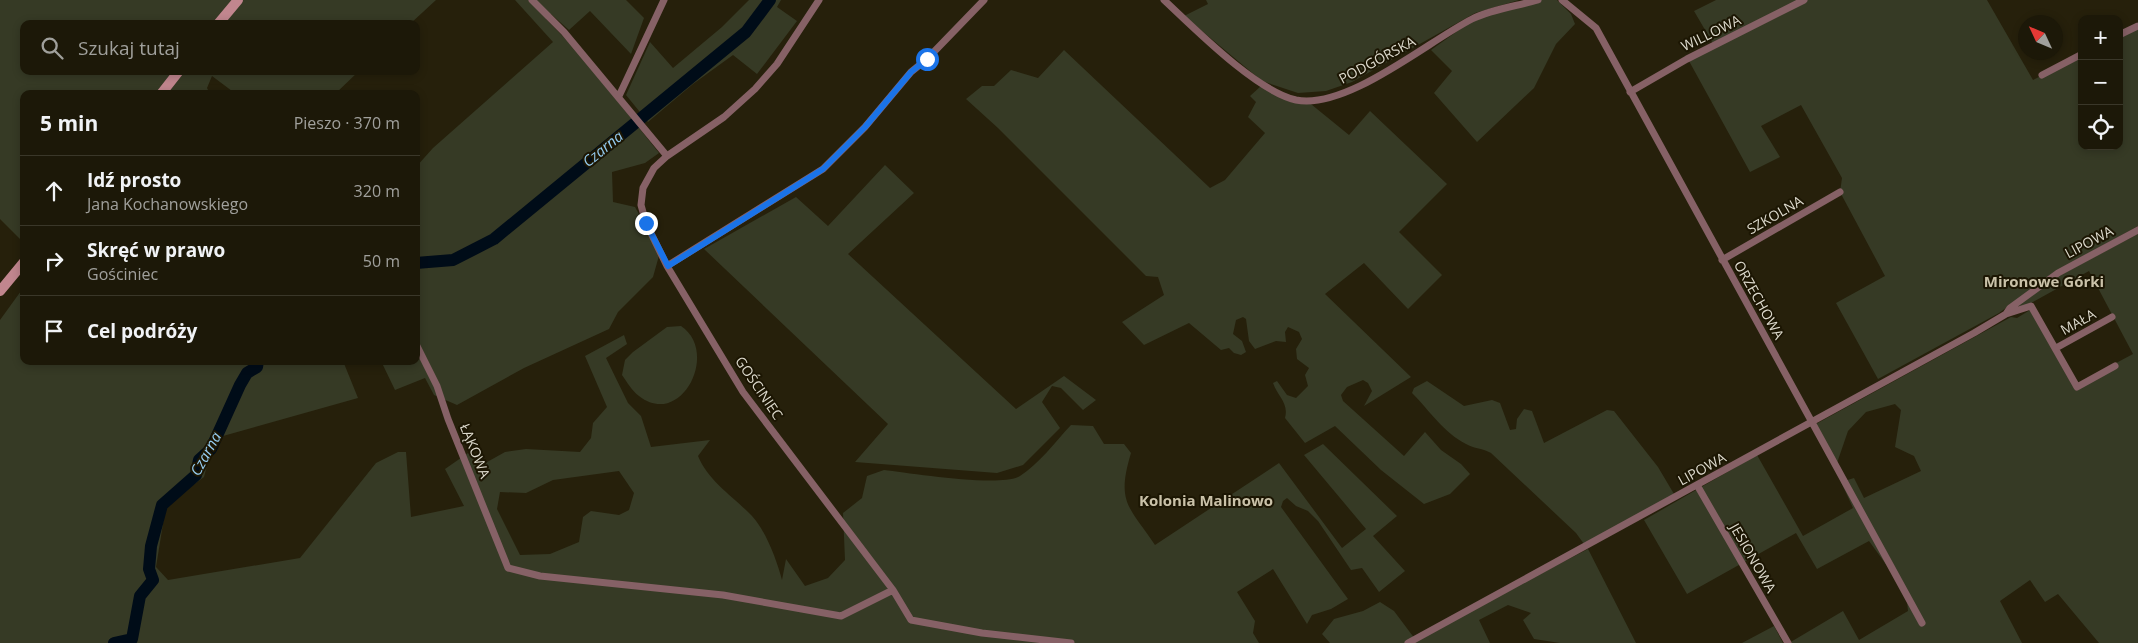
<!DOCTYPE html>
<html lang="pl">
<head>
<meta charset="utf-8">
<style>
  :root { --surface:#1c1808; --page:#252112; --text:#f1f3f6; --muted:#a0a09c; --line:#3a3729 }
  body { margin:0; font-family:"Open Sans",sans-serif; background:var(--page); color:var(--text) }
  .controls { position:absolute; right:15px; top:15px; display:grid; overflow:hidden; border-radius:10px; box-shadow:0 2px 8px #0003 }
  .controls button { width:45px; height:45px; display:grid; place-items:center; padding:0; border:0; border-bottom:1px solid var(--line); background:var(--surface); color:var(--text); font:25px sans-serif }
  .compass { position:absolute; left:2018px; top:15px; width:45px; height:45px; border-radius:50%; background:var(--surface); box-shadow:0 2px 8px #0003; rotate:314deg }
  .stop { position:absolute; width:15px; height:15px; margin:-11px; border:4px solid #1a73e8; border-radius:50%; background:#fff }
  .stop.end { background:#1a73e8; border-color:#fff; box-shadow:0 1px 5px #0008 }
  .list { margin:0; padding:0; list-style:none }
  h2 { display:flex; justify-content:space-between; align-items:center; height:65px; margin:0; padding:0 20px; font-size:21px }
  h2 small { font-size:16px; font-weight:400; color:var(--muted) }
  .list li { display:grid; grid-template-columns:32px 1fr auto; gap:15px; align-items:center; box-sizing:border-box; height:70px; padding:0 20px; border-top:1px solid var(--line) }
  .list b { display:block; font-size:19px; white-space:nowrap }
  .list p { margin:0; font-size:16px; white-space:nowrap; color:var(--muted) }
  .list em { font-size:16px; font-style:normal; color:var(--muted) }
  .icon { flex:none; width:28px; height:28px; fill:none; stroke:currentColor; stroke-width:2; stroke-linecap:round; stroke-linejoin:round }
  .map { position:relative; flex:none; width:2138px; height:643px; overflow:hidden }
  .search { position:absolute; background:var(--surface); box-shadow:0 2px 8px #0003; left:20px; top:20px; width:400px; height:55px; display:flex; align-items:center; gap:12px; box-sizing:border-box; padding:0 18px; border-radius:10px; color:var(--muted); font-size:19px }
  .panel { position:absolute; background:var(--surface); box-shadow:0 2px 8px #0003; left:20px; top:90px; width:400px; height:275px; border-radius:10px }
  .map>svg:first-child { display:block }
  .green { fill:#363a25; fill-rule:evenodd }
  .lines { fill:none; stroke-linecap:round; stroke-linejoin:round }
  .river { stroke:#000c18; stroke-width:12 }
  .minor { stroke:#866166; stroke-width:7 }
  .secondary { stroke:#c1868e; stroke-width:10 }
  .route { stroke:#1a73e8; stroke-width:6 }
  .labels { text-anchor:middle; stroke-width:4; stroke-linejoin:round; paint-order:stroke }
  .street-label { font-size:14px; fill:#dddacd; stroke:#1c1603 }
  .water-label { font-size:15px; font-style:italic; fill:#95ccf1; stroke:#1c1603 }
  .neighbourhood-label { font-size:15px; font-weight:bold; fill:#cac2a9; stroke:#1c1603 }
</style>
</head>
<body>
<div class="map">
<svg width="2138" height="643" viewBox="0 0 2138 643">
  <rect width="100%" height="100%" fill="#26200b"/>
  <path class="green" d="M0,0H436L410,24H24V71H359L335,94H236L212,76L207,88L210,94H24V243L0,219Z
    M515,0H626L644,18L631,54L590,11L569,30L551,14L546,19L580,54L659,153L645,163L612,172L613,202L635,207L660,252L653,277L618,312L609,329L524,368L457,405L434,395L425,378L395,390L381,361H416V167L433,148L553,42Z
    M749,0H781L777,7L797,21L757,74L733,55L693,84L648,122L626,95L650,42L673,68L722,27Z
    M1206,0H1519L1475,13L1352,82L1326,91L1298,93L1262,81L1184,16L1208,4Z
    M1539,0H1557L1571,14L1575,24L1556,44L1534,88L1477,142L1434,93L1452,71L1431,50L1477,17Z
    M1716,0H1987L2033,80L2082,55V146H2119V36L2138,27V226L2055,272L1999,313L1878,379L1836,303L1885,276L1840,192L1842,178L1801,105L1761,126L1780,157L1750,172L1689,61L1715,47L1694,11Z
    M1064,50L1210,188L1225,180L1265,133L1248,117L1256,102L1250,96L1261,86L1306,100L1349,135L1370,111L1447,184L1399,232L1442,275L1408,309L1364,263L1325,294L1411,377L1364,406L1372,391L1368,383L1363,380L1347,387L1341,395L1343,401L1404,456L1425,432L1441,450L1461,464L1470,474L1450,494L1424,504L1381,470L1335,426L1305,443L1285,418C1289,403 1278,397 1273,383L1277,381L1287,395L1296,398L1308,386L1305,375L1309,368L1297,359L1296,349L1302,339L1299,332L1288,327L1285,332L1286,342L1276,341L1255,349L1249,341L1246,319L1243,317L1236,320L1233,334L1242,341L1246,352L1241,355L1234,353L1229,348L1221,350L1189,323L1144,345L1122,322L1164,295L1158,277L1146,276L998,128L966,99L982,86H994L1011,70L1038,78Z
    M885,165L914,193L848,254L1016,409L1064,376L1096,400L1083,410L1061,388L1052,386L1042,402L1060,428L1023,465L997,473L855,462L888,424L704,249L796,197L828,226Z
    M2138,234V643H2099L2058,594L2045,602L2030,580L2000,601L2022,643H1789L1843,611L1859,640L1908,611L1906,592L1869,541L1817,569L1796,533L1687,594L1644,520L1757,455L1803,536L1853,508L1841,482L1854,478L1864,498L1921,471L1914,456L1895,447L1901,410L1895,404L1866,412L1848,431L1837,463L1816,424L2011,317L2017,318L2030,310L2073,386L2133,354L2089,271L2020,309L2017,306L2062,274Z
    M21,291L24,294V361H250L252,366L244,369L247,372L259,367L261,361H343L358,398L223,436L209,458L204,477L166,505L156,567L168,580L300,558L376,463L398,452H406L411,517L464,506L445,469L468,453L480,466L505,452L526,449L580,452L591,438L593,423L607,407L585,356L624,335L627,344L606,358L628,403L641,416L651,447L710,440L698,456C708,481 734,497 752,516C766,531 777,561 782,580L786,559L805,586L828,578L845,560L843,513L862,498L867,476L884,470C910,473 1001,488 1020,476C1039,464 1055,442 1071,425L1093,426L1104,444H1124L1131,453C1116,503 1129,506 1155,545L1279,463L1342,548L1366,529L1304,455L1323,444L1397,516L1373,536L1405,571L1379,592L1362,568L1351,570L1318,521L1308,511L1296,506L1287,498L1283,501L1281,507L1348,599L1331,609L1312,615L1307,624L1273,569L1237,592L1255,621L1253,633L1259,643H0V320ZM619,471L634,493L629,510L619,515L591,511L583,517L579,542L550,554L520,555L497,509L500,492L526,493L553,480Z
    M681,326C720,352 681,429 639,396C632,391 627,382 622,375L625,360L633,352L667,327Z
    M1427,381L1464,406L1492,400L1500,403L1510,430L1516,429L1517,419L1524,409L1532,411L1544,443L1607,410L1614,411L1658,467L1674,494L1584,544L1576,533L1491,453C1483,448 1474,449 1466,444C1444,433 1429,410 1412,393L1414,388Z
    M1588,549L1636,643H1560L1534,639L1523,620L1531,613L1508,605L1479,620L1490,643H1330L1322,634L1334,619L1363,611L1380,602L1394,611L1415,639Z
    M1774,626L1783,643H1742Z"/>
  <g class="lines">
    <path class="river" d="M416,263L453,260L494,239L746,32L770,0
      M114,643L132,639L140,596L153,580L149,569L151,546L162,505L196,475L199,460L211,449L240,385L247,373L257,367L258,361"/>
    <path class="minor" d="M532,0L564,32L667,156
      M819,0L777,64L755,89L724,117L667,156L654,168L643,188L641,205L646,223L667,266L743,392L893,590L911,620L982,633L1071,643
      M1164,0C1194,28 1256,91 1296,100C1347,110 1427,42 1472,19C1492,9 1517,6 1538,0
      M1562,0L1596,28L1922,623
      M2119,35L2138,26
      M2042,75L2082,54
      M1630,92L1687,59L1804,0
      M619,96L664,0
      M1722,260L1840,192
      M667,266L823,169L865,127L911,72L927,59L984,0
      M2006,314L2031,306L2077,387L2115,366
      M416,344L437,386L448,419L508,568L540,576L723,595L841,616L893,590
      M2056,348L2112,317
      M1697,485L1788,643
      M1408,643L1974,333L2006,314L2010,308L2058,273L2138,230"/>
    <path class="secondary" d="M218,24L238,0
      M161,94L179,71
      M0,291L24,262"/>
  </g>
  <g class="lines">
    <path class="route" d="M646,223L668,266L823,169L865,127L911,72L927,59"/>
  </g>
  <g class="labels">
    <g class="street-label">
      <text transform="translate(1711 33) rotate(-26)" y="5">WILLOWA</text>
      <text transform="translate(1377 60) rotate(-28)" y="5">PODGÓRSKA</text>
      <text transform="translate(1775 215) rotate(-30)" y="5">SZKOLNA</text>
      <text transform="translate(2089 242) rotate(-28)" y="5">LIPOWA</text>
      <text transform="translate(1759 300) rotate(61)" y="5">ORZECHOWA</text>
      <text transform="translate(2078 322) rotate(-29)" y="5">MAŁA</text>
      <text transform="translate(759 388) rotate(56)" y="5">GOŚCINIEC</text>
      <text transform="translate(475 451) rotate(68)" y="5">ŁĄKOWA</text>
      <text transform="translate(1702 469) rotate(-29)" y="5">LIPOWA</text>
      <text transform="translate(1753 558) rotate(60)" y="5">JESIONOWA</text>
    </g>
    <g class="water-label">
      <text transform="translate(603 149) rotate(-39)" y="5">Czarna</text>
      <text transform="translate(206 454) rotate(-61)" y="5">Czarna</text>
    </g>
    <g class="neighbourhood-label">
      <text x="2044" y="287">Mironowe Górki</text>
      <text x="1206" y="506">Kolonia Malinowo</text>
    </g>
  </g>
</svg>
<div class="controls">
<button>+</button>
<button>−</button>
<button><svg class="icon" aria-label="locate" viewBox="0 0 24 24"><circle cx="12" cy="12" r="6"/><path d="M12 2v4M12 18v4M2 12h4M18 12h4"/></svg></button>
</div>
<svg class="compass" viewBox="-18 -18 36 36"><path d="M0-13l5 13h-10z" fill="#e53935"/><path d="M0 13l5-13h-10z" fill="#a0a09c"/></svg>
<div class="stop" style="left:927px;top:59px"></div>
<div class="stop end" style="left:646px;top:223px"></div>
<div class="search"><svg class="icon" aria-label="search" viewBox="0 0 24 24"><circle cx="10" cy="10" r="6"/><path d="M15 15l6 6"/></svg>Szukaj tutaj</div>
<section class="panel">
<h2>5 min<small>Pieszo · 370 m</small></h2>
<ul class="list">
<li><svg class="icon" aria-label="ahead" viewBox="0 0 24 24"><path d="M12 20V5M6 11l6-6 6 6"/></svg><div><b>Idź prosto</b><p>Jana Kochanowskiego</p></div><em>320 m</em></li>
<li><svg class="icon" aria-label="right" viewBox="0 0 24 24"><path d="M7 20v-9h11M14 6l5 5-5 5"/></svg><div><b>Skręć w prawo</b><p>Gościniec</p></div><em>50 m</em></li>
<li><svg class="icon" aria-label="arrive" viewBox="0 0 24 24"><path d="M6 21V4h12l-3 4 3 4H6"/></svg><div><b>Cel podróży</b></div></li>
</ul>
</section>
</div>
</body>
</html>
